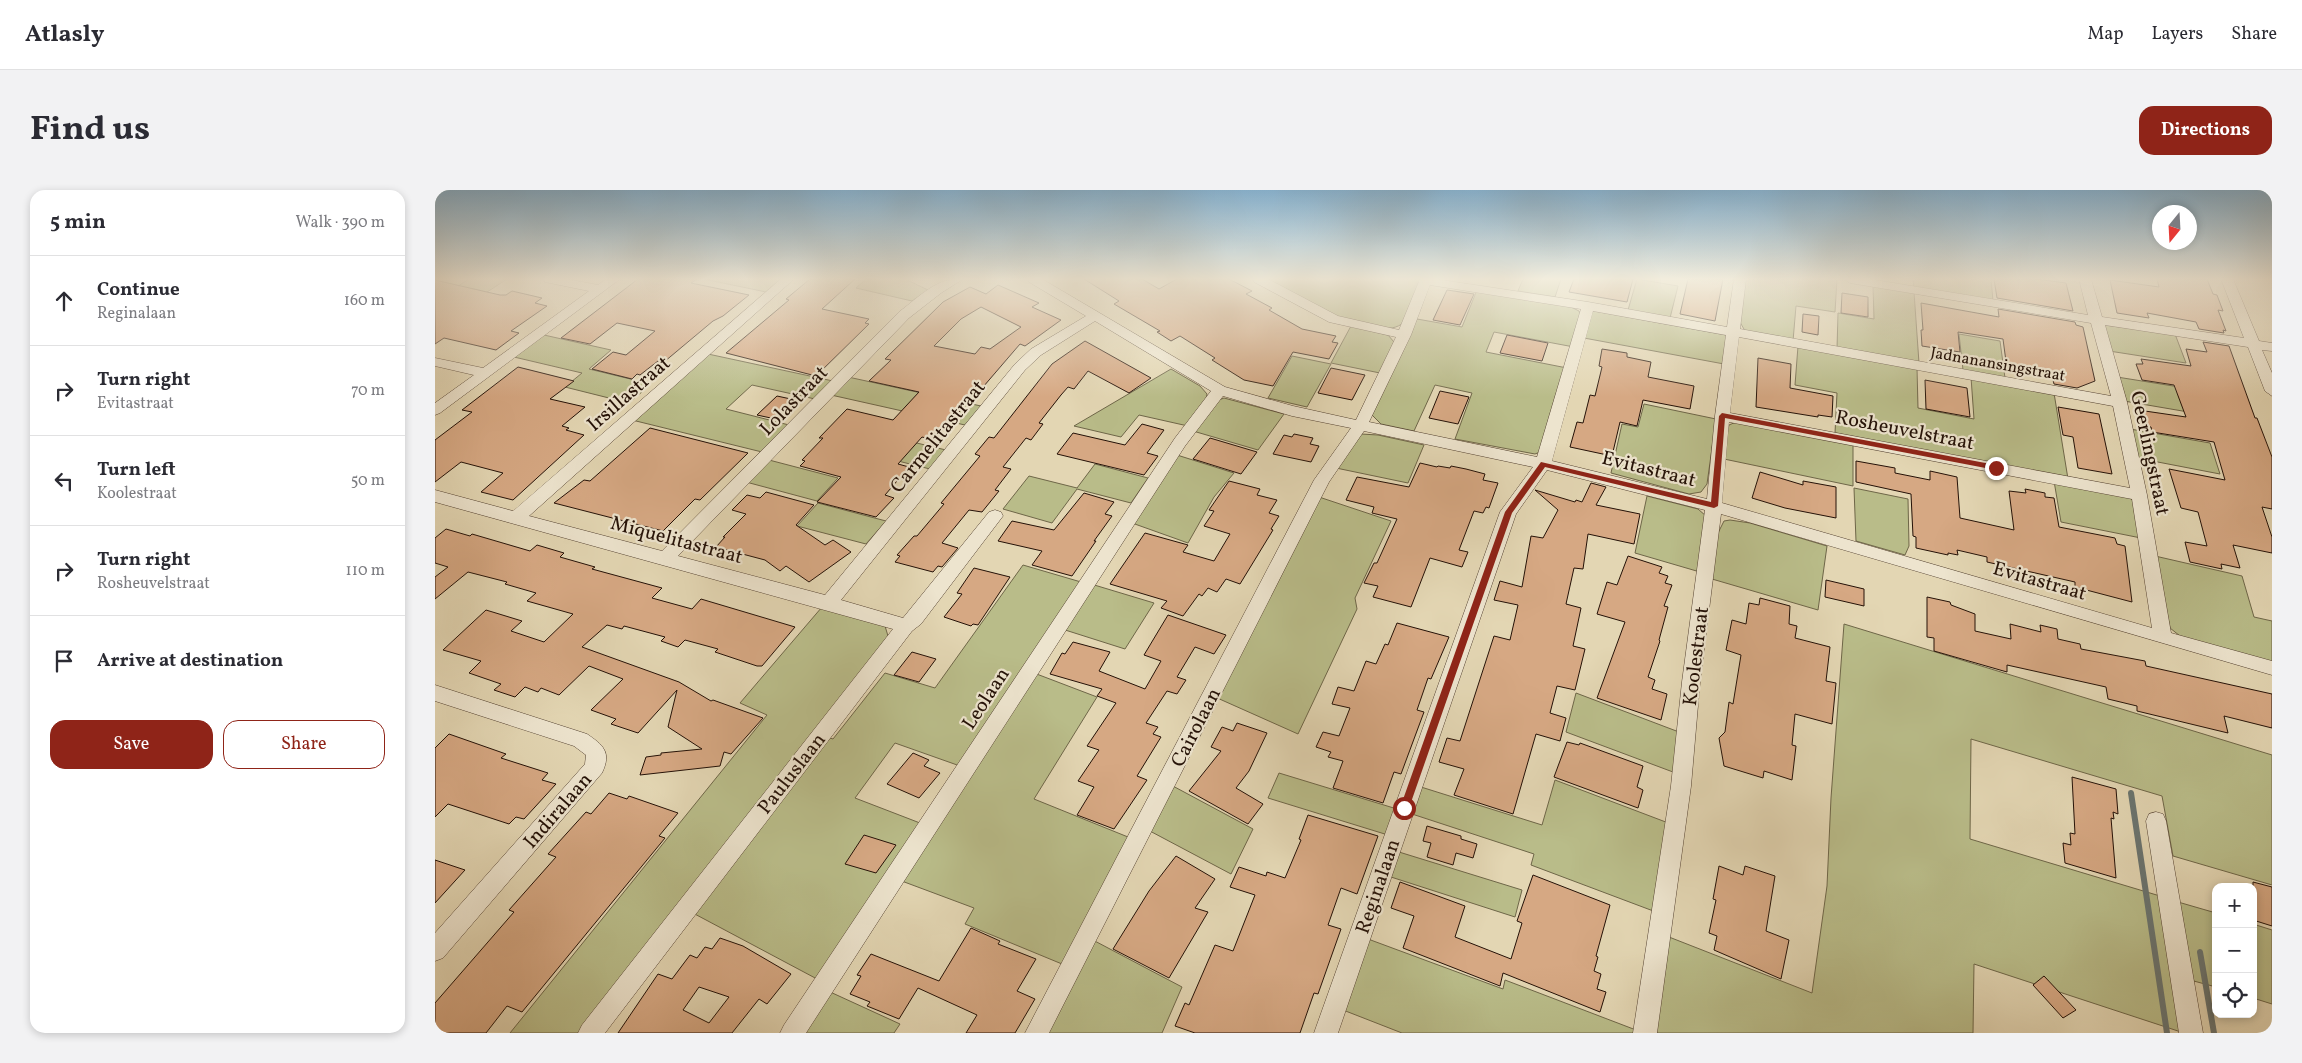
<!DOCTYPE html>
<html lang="en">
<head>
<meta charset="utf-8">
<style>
  :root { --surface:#fff; --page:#f2f2f3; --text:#2b2b33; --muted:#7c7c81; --line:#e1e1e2; --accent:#8f2418 }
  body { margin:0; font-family:Vollkorn,serif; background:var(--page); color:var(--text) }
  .controls { position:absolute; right:15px; bottom:15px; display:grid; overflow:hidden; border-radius:10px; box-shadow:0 2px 8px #0003 }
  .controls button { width:45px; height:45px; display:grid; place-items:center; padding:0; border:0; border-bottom:1px solid var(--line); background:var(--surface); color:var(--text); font:25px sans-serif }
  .compass { position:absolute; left:1717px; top:15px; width:45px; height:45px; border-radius:50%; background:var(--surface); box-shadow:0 2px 8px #0003; rotate:198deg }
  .stop { position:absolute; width:15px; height:15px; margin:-11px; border:4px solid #8f2418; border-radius:50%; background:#fff }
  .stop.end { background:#8f2418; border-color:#fff; box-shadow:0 1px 5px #0008 }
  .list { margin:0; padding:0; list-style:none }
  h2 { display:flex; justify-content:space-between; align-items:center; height:65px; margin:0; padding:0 20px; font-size:21px }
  h2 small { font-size:16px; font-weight:400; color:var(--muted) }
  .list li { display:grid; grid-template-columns:32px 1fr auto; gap:15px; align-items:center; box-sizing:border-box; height:90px; padding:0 20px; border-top:1px solid var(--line) }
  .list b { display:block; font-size:19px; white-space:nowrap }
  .list p { margin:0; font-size:16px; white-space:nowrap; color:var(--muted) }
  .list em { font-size:16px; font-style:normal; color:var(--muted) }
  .actions { display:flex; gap:10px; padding:15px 20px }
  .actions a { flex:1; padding:11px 0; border:1px solid var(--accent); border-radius:15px; text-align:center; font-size:18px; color:var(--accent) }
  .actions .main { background:var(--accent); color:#fff }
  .icon { flex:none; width:28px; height:28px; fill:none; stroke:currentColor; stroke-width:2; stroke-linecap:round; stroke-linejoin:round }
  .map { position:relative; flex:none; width:1837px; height:843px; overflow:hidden; border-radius:15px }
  header { display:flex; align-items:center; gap:30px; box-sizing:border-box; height:70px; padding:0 25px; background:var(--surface); border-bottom:1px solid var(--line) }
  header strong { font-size:24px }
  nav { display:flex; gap:28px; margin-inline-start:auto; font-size:18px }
  .intro { display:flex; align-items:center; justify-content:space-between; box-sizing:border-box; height:120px; padding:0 30px }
  h1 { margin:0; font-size:35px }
  .button { padding:12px 22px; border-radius:15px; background:var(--accent); color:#fff; font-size:18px; font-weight:700 }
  main { display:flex; gap:30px; padding:0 30px }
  aside { flex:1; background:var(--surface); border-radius:15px; box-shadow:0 2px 8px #0003 }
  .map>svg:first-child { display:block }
  .green { fill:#b9bc89; stroke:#6e6648 }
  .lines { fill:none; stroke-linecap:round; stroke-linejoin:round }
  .stream { stroke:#6a7571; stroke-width:6 }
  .building { fill:#d6a883; stroke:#241107; fill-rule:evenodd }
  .street-casing { stroke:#544232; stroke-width:1 }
  .street { fill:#ede4ce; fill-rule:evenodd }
  .route { fill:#8f2418 }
  .labels { text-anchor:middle; stroke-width:4.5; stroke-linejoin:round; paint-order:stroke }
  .far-street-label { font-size:16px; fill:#241107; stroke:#ede4ce }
  .street-label { font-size:20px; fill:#241107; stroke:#ede4ce }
</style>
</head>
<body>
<header>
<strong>Atlasly</strong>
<nav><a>Map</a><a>Layers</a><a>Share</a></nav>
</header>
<div class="intro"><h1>Find us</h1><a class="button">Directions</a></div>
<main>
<aside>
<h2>5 min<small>Walk · 390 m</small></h2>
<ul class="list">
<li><svg class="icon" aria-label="ahead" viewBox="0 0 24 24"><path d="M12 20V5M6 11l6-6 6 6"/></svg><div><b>Continue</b><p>Reginalaan</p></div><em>160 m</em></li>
<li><svg class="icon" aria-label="right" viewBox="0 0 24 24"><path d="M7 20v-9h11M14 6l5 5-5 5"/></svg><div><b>Turn right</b><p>Evitastraat</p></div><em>70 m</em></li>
<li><svg class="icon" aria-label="left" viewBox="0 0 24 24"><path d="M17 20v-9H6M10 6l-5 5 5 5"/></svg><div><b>Turn left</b><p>Koolestraat</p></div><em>50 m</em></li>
<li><svg class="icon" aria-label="right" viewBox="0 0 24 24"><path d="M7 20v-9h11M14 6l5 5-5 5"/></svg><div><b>Turn right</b><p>Rosheuvelstraat</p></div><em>110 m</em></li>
<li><svg class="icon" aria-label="arrive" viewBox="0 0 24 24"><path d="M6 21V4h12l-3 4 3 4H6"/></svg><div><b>Arrive at destination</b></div></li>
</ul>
<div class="actions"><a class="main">Save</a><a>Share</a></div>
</aside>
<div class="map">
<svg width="1837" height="843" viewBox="0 0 1837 843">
  <rect width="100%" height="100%" fill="#e3d6b3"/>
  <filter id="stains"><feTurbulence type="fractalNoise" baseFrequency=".004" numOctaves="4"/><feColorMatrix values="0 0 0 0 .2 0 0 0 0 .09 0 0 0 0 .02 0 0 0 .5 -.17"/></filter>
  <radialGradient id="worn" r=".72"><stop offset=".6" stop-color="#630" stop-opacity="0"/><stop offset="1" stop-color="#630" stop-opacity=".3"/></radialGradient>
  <path class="green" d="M34,89H72L23,121L0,111Z
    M269,89H347L331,102Z
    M431,89H470L493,100L477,111L421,98Z
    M830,89H987L969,132C945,157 854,103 830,89Z
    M1088,89H1126L1120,107L1083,101Z
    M1202,89L1243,96L1235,128L1193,120Z
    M1311,89H1402L1400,122L1361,116L1358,151L1310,141L1305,132Z
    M1478,89H1556L1558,111L1479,98Z
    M1438,95L1479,102L1484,173L1402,159L1403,123L1439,129Z
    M1042,100L1134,116L1144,121L1146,125L1139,157L1059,142L1051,162L1132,178L1105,262L1100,264L1020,249L1037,203L1000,195L979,241L946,234L936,224L982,129L1027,137Z
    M1159,121L1291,145L1293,147L1289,174L1149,148L1155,122Z
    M1669,135L1740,144L1751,173L1674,161Z
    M916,136L953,145L959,152L945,183L896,173Z
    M1524,144L1565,151L1570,188L1528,180Z
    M109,145L176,160L154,179L216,194L194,213L130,197L147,183L79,167Z
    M1363,156L1482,178L1483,218L1539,229L1536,187L1619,203L1633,289L1400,243L1402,203L1360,195Z
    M273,164L398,191L380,209L317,195L291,219L354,235L327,262L197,230Z
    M857,166L896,174L872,217L833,208Z
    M736,179L765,196L772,204L771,209L753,236L704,225L686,247L639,236Z
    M413,187L546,216L530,235L396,205Z
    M1682,187L1757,199L1765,224L1689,211Z
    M789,208L849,224L823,260L758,241L784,210Z
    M1209,214L1281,229L1272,294L1266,302L1254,304L1176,283L1187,234L1203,237Z
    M1301,232L1418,255V296L1289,269L1293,239L1294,235Z
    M1695,239L1775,253L1785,284L1702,268Z
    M444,244L511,260L495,279L427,262Z
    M926,244L943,245L989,255L973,293L901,278Z
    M742,265L799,283L779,307L753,353L697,333Z
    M334,270L403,288L382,311L311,292Z
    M660,274L713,288L696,313L642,299L617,333L568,319L594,286L642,298Z
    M1619,291L1693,307L1698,310L1706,348L1626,332Z
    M1419,298L1473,309L1474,356L1470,365L1421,351Z
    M1212,306L1263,319L1271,326L1265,382L1200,363Z
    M884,307L956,331L920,408L922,419L863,544L780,507Z
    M383,313L451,331L431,354L362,336Z
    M1295,330L1315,333L1392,356L1383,420L1277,389L1282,345L1289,331Z
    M1720,366L1807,386L1819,427L1837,431V472L1745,446L1735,438Z
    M588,375L646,392L525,576L460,553L420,608L485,633L382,789L256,722L392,547L398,549L450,483L500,498Z
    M656,394L719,413L690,459L627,439Z
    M387,417L450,436L453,446L145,843H75L332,525L305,513Z
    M1409,434L1837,565V695L1738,666L1727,606L1536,549L1535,649L1725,706L1746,842L1539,774L1538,843H1220L1234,747L1377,803L1392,696L1396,608Z
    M599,483L662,507L599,609L693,647L627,774L530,734L539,718L464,690Z
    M1141,503L1244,542L1238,582L1131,542Z
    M844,583L962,619L953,645L833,608Z
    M1120,590L1236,634L1221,722L1096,675L1099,664L977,624L986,597L1107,635Z
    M736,595L818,639L796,684L713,640Z
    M964,662L1087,700L1080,727L956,687Z
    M1743,712L1781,723V797L1755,790Z
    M1818,734L1837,740V814L1818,808Z
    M656,749L747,797L727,843H608Z
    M933,749L1068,799L1070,790L1201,840L1200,843H967L908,820Z
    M393,801L465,834L459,843H366Z"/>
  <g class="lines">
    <path class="stream" d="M1696,603L1732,843
      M1765,762L1779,843"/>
  </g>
  <path class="building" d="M203,89H262L256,93L314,105L288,126L278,131L229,172L223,171L205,185L202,184L197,189L157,179L178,162L191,165L220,141L182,133L155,154L126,148Z
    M375,89H420L387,119L434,129L430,133L434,134L381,186L291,163L354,110L351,109Z
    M649,89H707L724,99L742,89H794L817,101L811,104L837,118L834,120L867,139L901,146L897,152L903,153L894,169L858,162L838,196L809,190L777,170L780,168L745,146L736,151L722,142L725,141L679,114L684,111Z
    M1139,89H1198L1192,112L1134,102Z
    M1253,89H1288L1280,131L1245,124Z
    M1559,89H1601L1631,93L1638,121L1562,108Z
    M1722,89H1772L1778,104L1782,105L1788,121L1783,120L1791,141L1788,140L1789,143L1764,139L1761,132L1712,123L1714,128L1682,123L1675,90L1724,97Z
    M0,90L65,105H71L77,101L107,108L100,113L112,116L76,141L84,143L61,160L9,148L0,154Z
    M563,95L604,113L597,117L626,130L590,156L585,154L536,211H534L499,250L487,247L463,274L474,277L450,305L459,308L441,327L382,312L406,287L365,276L370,271L367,270L388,248H384L412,219L458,230L484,202L434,191L456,170L450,169L508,112L535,97L551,104ZM546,117L586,137L555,159L546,157L540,164L499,156L526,129Z
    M1012,100L1039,104L1025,135L998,130Z
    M1407,103L1433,107V127L1406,123Z
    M1486,113L1564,127L1563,119L1640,132L1641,135L1648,137L1660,191L1642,198L1619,194L1617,186L1572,179L1568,149L1523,142L1525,162L1487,156L1486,140H1488Z
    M1368,124L1384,126L1383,145L1367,142Z
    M1072,145L1113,153L1107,171L1065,163Z
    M650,151L716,188L694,203L653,181L639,199L633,197L626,205L604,233L608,234L596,250L591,248L568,277L576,279L560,300L564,301L547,322L534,320L507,353L523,358L507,377L503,376L498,382L460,372L465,366L462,365L479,346H482L509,314L506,313L545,266L540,264L554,247L559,248L617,174Z
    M1768,152L1794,156L1820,228H1822L1837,267V319L1827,317L1837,347V363L1798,355L1805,378L1786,374L1787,379L1755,372L1750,352L1772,356L1763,322L1746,318L1734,279L1790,290L1779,252L1717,242L1716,237L1708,235L1703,220L1751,227L1739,195L1707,190L1701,174H1708L1706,169L1756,176L1751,159L1772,162Z
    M1167,159L1192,163V167L1216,172L1213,187L1259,196L1255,219L1208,210L1202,236L1185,232L1177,266L1135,257L1142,232L1148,233L1155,205L1160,206L1167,177L1164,176Z
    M1323,168L1356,174L1355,198L1398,206L1397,227L1383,225V227L1321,217Z
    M83,177L139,191L115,209L150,217L127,236L134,238L131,240L149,245L78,310L46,302L68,283L26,272L0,292V250L37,222L27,220Z
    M896,178L930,185L917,210L883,203Z
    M1490,190L1532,198L1535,227L1491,219Z
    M1005,201L1034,207L1023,234L994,228Z
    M342,206L365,211L345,230L322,225Z
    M1623,217L1664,224L1677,284L1643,278L1638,247L1628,245Z
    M707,234L729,240L712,263L723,266L709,285L622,264L638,243L690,255Z
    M215,238L313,263L265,310L260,309L228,341L119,313L149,290L155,291Z
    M859,244L878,248L875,254L884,256L876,272L838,264L849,245L857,247Z
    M775,248L822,262L806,284L758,269Z
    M1421,271L1460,278V283L1495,290V281L1522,287L1525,328L1579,340L1574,301L1591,303L1590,299L1610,303V307L1619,308L1624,337L1680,348L1682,354L1690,356L1697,412L1640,397V392L1552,372V367L1522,360L1523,365L1513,363V365L1481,358V347L1478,346L1476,304L1421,292Z
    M985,273L1002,277L1003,276L1015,278L1016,276L1031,279L1050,284L1048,290L1063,293L1054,318L1051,317L1048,323L1039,321L1024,360L1033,362L1027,377L995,368L976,417L938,407L943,396L929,393L939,373H942L962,329L937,323L939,317L911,310L922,287L974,297Z
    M1325,282L1368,295V291L1401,297V328L1350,318L1317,308Z
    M794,291L825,299L822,305L842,310L834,323L844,326L836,339L838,340L805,394L791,389L782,402L773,398L767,406L764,404L748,426L726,418L732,411L675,394L710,343L753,355L748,362L779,371L795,344L769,336L779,321L774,320Z
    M1156,293L1171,297L1161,315L1205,324L1199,354L1153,344L1148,379L1139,378L1131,414L1146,418L1138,456L1150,459L1140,500L1122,496L1115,523L1131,528L1125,551L1101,544L1078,624L1019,605L1029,579L1004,572L1012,548L1025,551L1059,446L1075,450L1083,415L1059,410L1065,391L1087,397L1096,346L1108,348L1123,320L1100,300L1140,312L1141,310L1147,312Z
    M331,302L379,315L361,335L390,355L398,350L416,362L374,392L351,376L345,381L330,370L281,357L290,347H288L311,324L297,320L312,305L325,308Z
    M649,303L679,312L670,324L677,326L659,351H661L637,386L597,375L607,361L563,351L577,331L619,340Z
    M11,339L35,346L37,344L95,361L102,355L129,363L125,367L160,377L157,379L227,398L217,408L257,419L266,409L360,437L327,476H322L280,462L283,459L250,450L243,457L226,451L230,447L189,436L187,439L172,435L147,457L244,492L276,511L278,510L328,528L296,564L289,562L285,576L205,585L211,567L226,565V563L267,559L233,537L242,500L203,543L176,534L181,529L156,520L188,489L154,476L124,505L106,498L103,502L90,497L80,507L59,500L66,494L34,483L46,471L8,460L51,420L87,431L76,441L109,452L138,424L92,411L101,403L70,394L72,392L33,382L0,409V387L13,377L0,373V348Z
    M1193,366L1227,377L1224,383L1233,386L1230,393L1237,395L1229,416L1233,417L1224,450L1225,451L1213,487L1220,490L1217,499L1232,504L1226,530L1162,508L1190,432L1162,424L1172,392L1182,395Z
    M539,378L575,387L543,435L538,434L536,436L509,427L527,404L522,403Z
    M1391,390L1429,399V416L1390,407Z
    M1492,407L1515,412L1516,415L1540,424V441L1576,449L1575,434L1606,442L1605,435L1622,439L1623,449L1645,454L1646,459L1710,471L1711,476L1837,504V538L1789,526L1793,543L1702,521V516L1673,509L1671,497L1572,475V482L1499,461V448L1492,447Z
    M1325,408L1355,416L1354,434L1362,436L1360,448L1395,457L1391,491L1401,493L1397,534L1360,524L1357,555L1361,556L1357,590L1329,581L1328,588L1289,576L1284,548L1290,542L1294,512L1298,514L1306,465L1291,460L1297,430L1311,434L1314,413L1324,415Z
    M733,425L791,445L779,464L760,457L742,487L751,490L742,504L732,501L711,533L723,537L718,544L726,547L702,586L712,590L679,639L642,625L659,597L643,591L664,560L652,556L681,513L662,506L667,499L615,484L627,463L630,464L638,452L675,462L664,481L710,499L726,471L709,465Z
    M962,433L1014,447L996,489L993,488L982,520L989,522L966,584L959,582L948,613L898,598L908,571L893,567L896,562L881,557L888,542L904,546L915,518L897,514L903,497L919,501L931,471L941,474L950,454L953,455Z
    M477,462L501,469L484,492L459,485Z
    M802,533L832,543L814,581L801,598L828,614L813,634L754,601L786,561L776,557L787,537L798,541Z
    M14,544L71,564L66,568L113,583L107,590L121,594L89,629L81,627L74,634L13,614L0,627V558Z
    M1132,552L1144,555L1145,553L1208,576L1202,597L1208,600L1203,618L1119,587Z
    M478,563L494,570L489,576L505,583L484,608L452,594Z
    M1637,587L1681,599L1683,624L1678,622L1679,629L1676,628L1681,688L1630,673L1628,653L1636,655L1635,643L1640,644Z
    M174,603L192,609L194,606L243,623L224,646L230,648L87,822L72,816L51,843H0V813L79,722L74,720L121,667L113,664L151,622L156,624Z
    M873,625L943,646L922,704L906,698L893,735L906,739L883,804L879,803L865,843H760L740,836L750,813L754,815L780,755L798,761L820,705L795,697L804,677L831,686L832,682L850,688L866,650L864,649Z
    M992,636L1026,646V649L1042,654L1038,668L1021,663L1018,675L992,667L996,653L988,651Z
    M429,645L461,655L441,683L410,674Z
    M741,666L780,689L760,718L773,722L734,788L678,759L714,701Z
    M0,670L30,680L0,713Z
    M1284,676L1308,685L1310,676L1340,686L1331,741L1354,750L1346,789L1279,760L1282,746L1274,743L1281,710L1278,709Z
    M1098,685L1175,715L1161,766L1163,767L1159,781L1166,784L1162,799L1171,802L1165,822L1068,783L1065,796L968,758L979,726L956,718L965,692L1030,716L1020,747L1076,769L1087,733L1082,731Z
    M1818,692L1837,697V736L1818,730Z
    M536,738L565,751L563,754L601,769L582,801L600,809L580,843H531L542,825L483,798L464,829L432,816L435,812L415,804L426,786L422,785L436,764L504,791Z
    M285,748L308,756L356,784L332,814L324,809L297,843H183L223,784L237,789L255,765L262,768L270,757L277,759ZM264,797L294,807L274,833L248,820Z
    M1609,786L1641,820L1628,828L1598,795Z"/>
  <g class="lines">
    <g class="street-casing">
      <path id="street" d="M109,89H132L163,95L171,89H185L5,223L0,225V213L39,185L0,176V168L48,178L154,101L110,92Z
        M346,89H359L94,326L227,361L464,122C483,108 503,86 528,89L506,103L474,128L243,366L390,405L580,174L596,159L651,126L594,92L593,89H607L790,197L858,216L921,230L961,147L894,132L819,92L818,89H833L903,126L964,140L985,89H1000L1153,112L1292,137L1299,89H1311L1305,139L1676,206L1656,133L1415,93L1409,89H1434L1653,125L1644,89H1656L1667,127L1809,148L1786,89H1798L1824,151L1837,153V161L1827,160L1837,183V206L1830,201L1813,157L1670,135L1692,212L1712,305L1736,443L1837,471V485L1286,324L1265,492L1256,596L1222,843H1198L1236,596L1247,492L1270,320L1112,280L1081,324L903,843H879L1065,322L1098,277L929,241L894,292L614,843H590L879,290L916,238L857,226L788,206L750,256L371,843H345L349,835L740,248L776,201L660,131L606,165L590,180L406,410L468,428L554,322L560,320L566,322L568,326L486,434L477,441L170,843H143L147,835L458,439L0,312V300L78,321ZM995,95L1146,119L1102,267L934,232L976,145ZM1158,121L1291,145L1280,226L1272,309L1117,271ZM1304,147L1678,216L1695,298L1295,223ZM1294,232L1697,309L1717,438L1287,313Z
        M0,495L152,544C168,555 177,562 167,583L8,768L0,771V743L150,574L151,565L139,556L0,511Z
        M1721,622L1728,624L1731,631L1768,843H1744L1711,631L1714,624Z"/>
    </g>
    <use href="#street" class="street"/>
  </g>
  <linearGradient id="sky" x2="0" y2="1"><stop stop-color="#88b5d4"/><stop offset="0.43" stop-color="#f2eddd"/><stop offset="1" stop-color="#f2eddd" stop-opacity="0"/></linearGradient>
  <rect width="1837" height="207" fill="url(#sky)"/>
  <path class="route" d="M1287,223L1561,275L1565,278L1561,280L1290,228L1283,316L1279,318L1110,277L1077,323L974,618L973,621H966L965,618L1070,322L1106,272L1276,312L1284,226Z"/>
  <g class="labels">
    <g class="far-street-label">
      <text transform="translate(1563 173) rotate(10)" y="6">Jadnanansingstraat</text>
    </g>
    <g class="street-label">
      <text transform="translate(193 203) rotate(-41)" y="7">Irsillastraat</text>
      <text transform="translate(358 210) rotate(-46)" y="7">Lolastraat</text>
      <text transform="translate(1470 239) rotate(11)" y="7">Rosheuvelstraat</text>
      <text transform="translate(502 246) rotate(-51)" y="7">Carmelitastraat</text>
      <text transform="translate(1716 263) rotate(78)" y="7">Geerlingstraat</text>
      <text transform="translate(1214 278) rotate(14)" y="7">Evitastraat</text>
      <text transform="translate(242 349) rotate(15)" y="7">Miquelitastraat</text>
      <text transform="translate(1605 390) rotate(16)" y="7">Evitastraat</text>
      <text transform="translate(1260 466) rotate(-83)" y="7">Koolestraat</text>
      <text transform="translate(550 508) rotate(-57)" y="7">Leolaan</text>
      <text transform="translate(760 537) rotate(-63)" y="7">Cairolaan</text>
      <text transform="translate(356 583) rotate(-52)" y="7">Pauluslaan</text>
      <text transform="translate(122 620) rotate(-49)" y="7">Indiralaan</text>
      <text transform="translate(942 696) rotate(-71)" y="7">Reginalaan</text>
    </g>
  </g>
  <rect width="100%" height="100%" filter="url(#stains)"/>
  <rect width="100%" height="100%" fill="url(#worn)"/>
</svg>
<div class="controls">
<button>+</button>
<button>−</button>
<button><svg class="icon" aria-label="locate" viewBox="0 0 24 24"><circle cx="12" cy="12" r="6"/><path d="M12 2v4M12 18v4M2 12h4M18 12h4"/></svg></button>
</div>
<svg class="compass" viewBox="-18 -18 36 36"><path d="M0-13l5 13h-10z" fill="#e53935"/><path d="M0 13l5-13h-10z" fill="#7c7c81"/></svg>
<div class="stop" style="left:969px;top:618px"></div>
<div class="stop end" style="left:1561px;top:278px"></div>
</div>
</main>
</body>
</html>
